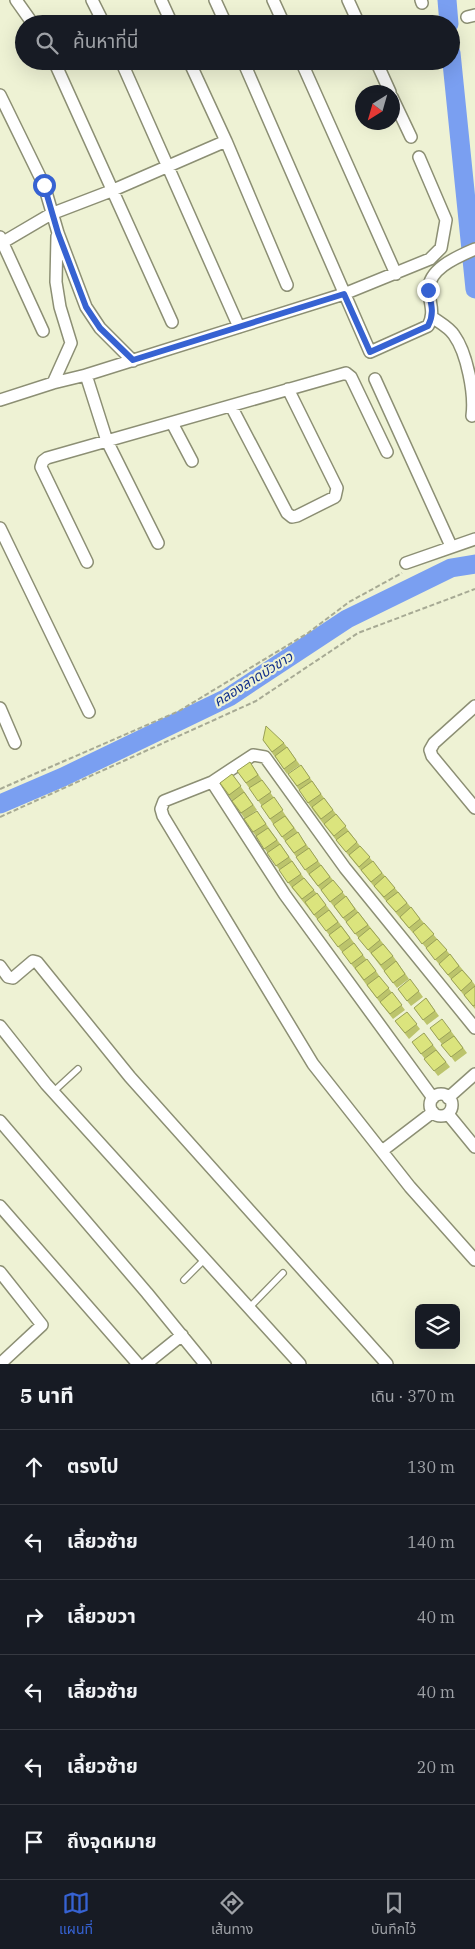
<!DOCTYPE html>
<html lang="th">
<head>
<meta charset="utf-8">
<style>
  :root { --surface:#171b24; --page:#20242c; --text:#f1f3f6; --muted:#9ea1a6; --line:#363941; --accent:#3662d2 }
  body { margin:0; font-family:"IBM Plex Serif","Noto Sans Thai",serif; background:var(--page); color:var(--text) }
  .controls { position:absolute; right:15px; bottom:15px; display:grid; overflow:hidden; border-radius:8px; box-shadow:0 5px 20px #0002 }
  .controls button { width:45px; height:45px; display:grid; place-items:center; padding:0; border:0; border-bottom:1px solid var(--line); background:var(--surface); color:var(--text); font:25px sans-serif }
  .compass { position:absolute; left:355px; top:85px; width:45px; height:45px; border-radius:50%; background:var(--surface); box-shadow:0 5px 20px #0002; rotate:217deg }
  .stop { position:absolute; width:15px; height:15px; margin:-11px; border:4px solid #3662d2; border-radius:50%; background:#fff }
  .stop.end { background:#3662d2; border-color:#fff; box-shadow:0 1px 5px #0008 }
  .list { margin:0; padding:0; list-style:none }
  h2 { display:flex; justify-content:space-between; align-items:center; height:65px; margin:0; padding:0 20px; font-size:21px }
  h2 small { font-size:16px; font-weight:400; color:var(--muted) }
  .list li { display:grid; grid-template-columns:32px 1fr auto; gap:15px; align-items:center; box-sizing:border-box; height:75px; padding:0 20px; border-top:1px solid var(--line) }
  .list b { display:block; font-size:19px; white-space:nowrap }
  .list em { font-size:16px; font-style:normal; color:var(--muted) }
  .icon { flex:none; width:28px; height:28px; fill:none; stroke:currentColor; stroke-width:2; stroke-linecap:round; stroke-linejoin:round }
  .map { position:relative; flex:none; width:475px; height:1364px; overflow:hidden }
  .search { position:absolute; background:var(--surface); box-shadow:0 5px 20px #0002; left:15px; right:15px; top:15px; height:55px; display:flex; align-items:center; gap:12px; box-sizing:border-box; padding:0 18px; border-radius:28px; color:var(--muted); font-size:19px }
  .sheet { height:515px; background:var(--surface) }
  nav { display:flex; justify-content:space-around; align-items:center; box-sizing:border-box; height:70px; border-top:1px solid var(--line); background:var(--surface); font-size:14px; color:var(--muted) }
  nav a { display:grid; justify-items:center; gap:2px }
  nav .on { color:var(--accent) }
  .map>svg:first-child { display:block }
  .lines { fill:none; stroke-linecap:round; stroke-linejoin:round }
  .river { stroke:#7a9ff1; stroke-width:19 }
  .lane-casing { stroke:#8c8f74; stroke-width:8 }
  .street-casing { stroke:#8c8f74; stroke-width:14 }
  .path { stroke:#a7aa94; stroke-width:2; stroke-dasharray:5 2.5; stroke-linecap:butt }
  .lane { stroke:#fff; stroke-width:5.5 }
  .street { stroke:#fff; stroke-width:11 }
  .wall { fill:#bcc46c }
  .building { fill:#dbe47d; stroke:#99a058 }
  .route { stroke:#3662d2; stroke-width:6 }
  .labels { text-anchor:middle; stroke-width:4.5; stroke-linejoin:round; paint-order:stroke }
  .water-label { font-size:14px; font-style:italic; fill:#102f8b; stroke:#eef2d4 }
</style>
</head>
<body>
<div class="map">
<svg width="475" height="1364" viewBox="0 0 475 1364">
  <rect width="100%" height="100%" fill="#eef2d4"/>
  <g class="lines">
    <path class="river" d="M447,0L449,24
      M451,53L475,289
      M0,804L63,777L229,697L347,619L451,568L475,564"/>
    <g class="lane-casing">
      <path id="lane" d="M53,1092L78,1069
        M184,1280L205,1259
        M249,1308L283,1273"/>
    </g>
    <g class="street-casing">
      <path id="street" d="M16,0L33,24
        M92,0L104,24
        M161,0L172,24
        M215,0L226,24
        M273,0L284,24
        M348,0L359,24
        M421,0L422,3
        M467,17L475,15
        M54,61L172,322
        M121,61L239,327
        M189,61L226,141L287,285
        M243,61L370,352L428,326C435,313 430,305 429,292C426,269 459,256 475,249
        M301,61L396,274
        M376,61L390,92
        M0,95L44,185L58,233L86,307L100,328L133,361
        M392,97L411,137
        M0,237L43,331
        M0,244L51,214L111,191L226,141
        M432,317C439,322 450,328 454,335C467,353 475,394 472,416
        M86,375L107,441L158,543
        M375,379L451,546
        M53,383L71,343L60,307L56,282L57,236
        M0,400L53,383L86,375L344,294L430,259L441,248L446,220L419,157
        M231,406L287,513L292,517L297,516L335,497L337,488L288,389
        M172,423L192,461
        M0,528L89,712
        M87,562L41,467L43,461L47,458L346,373L351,377L387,452
        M406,563L475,539
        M475,706L434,743L430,750L432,756L475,808
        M0,708L15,743
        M212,782L285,895L433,1098
        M0,966L8,977L13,978L33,961L37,962L130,1077L387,1364
        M0,1026L46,1084L300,1364
        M475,1028L345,868L265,757L253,755L212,782L164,801L161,809L163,816L313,1064L410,1187L475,1260
        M430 1105a11 11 0 1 1 22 0a11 11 0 1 1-22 0Z
        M448,1098L475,1074
        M448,1114L475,1147
        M0,1121L147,1293L205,1364
        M382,1151L433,1112
        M0,1206L138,1364
        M0,1272L42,1325L0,1364
        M146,1364L182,1335"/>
    </g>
    <path class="path" d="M0,789L179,711L308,633L349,602L402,573
      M0,817L256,701L358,633L475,589"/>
    <use href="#lane" class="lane"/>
    <use href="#street" class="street"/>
  </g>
  <path class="wall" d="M263,740L284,743L300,765L287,774Z
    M250,762L286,816L321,865L393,956L409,979L397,988L372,955L309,875L273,824L262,806L237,771Z
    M301,765L324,798L360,846L472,981L475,985V1009L414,933H413L400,918L340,845L315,813L288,774Z
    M232,774L257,810L245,819L220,783Z
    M257,811L304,878L326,905L366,959L376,971L380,977L405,1010L393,1019L371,991L355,969L333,940L317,919L292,888L244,819Z
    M410,979L423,997L411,1006L398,989Z
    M426,998L439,1016L427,1025L414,1008Z
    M407,1012L420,1029L409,1039L395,1021Z
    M430,1028L451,1031L467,1053L455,1062Z
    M412,1042L433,1045L450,1067L438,1076Z"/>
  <path class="building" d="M266,726L284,743L272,752L263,740Z
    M287,747L296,760L284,769L275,756Z
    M250,762L258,775L246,783L237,771Z
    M301,765L310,778L297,786L288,774Z
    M232,774L241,786L229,795L220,783Z
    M262,780L271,792L258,801L249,788Z
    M312,781L321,794L308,803L299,790Z
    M244,792L253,805L241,813L232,801Z
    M274,797L283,810L270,819L261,806Z
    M324,798L333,810L321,819L312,807Z
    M257,811L266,824L253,832L244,819Z
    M336,814L346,826L334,836L324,824Z
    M285,816L294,828L282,837L273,824Z
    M268,828L277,840L264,849L256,836Z
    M348,831L357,842L346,852L336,840Z
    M298,832L306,845L294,853L285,841Z
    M280,844L289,857L276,866L267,853Z
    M360,846L370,857L359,867L349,855Z
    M309,848L318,861L305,870L296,857Z
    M292,861L301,874L288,883L279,870Z
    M373,861L382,873L371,882L361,870Z
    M321,865L330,877L318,886L309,874Z
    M385,876L395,888L384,897L374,886Z
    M304,878L314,890L302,899L292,887Z
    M333,880L343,892L330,902L321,890Z
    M398,892L407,903L396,912L386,901Z
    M317,893L326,905L314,915L305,902Z
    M346,896L355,909L343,918L334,906Z
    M411,907L420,919L409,928L400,917Z
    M329,910L338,922L326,931L317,919Z
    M358,912L368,925L355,934L346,922Z
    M424,923L434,934L422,944L413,932Z
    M341,926L350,938L338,947L329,935Z
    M370,928L380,940L368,950L358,938Z
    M437,939L447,950L435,960L426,948Z
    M354,943L363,955L351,964L342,952Z
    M383,944L393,956L381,965L371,953Z
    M450,954L459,966L448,975L439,964Z
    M367,959L376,971L364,980L355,968Z
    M396,961L405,974L393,983L384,971Z
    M462,970L472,981L461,991L451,979Z
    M379,976L389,988L377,998L367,985Z
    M410,979L419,991L407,1001L398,989Z
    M475,986V1005L473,1006L464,995Z
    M392,992L402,1005L390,1014L380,1002Z
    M426,998L435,1011L423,1020L414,1008Z
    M407,1012L417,1024L405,1033L395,1021Z
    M442,1019L451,1031L439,1040L430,1028Z
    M424,1033L433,1045L421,1054L412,1042Z
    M454,1036L463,1048L451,1057L441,1045Z
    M436,1050L446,1062L434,1071L424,1059Z"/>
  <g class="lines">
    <path class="route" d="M44,185L58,233L86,307L100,328L133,360L344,294L370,352L428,326C435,313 431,303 428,290"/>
  </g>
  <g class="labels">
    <g class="water-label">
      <text transform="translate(253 679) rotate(-32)" y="5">คลองลาดบัวขาว</text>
    </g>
  </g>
</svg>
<div class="controls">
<button><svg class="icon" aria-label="layers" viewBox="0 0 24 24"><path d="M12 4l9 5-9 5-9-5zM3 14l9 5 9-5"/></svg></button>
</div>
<svg class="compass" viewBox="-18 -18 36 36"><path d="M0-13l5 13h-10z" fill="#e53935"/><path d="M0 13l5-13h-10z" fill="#9ea1a6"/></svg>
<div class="stop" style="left:44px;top:185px"></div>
<div class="stop end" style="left:428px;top:290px"></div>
<div class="search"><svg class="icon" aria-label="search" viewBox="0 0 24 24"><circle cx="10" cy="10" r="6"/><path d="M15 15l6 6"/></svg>ค้นหาที่นี่</div>
</div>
<section class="sheet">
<h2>5 นาที<small>เดิน · 370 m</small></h2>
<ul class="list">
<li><svg class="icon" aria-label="ahead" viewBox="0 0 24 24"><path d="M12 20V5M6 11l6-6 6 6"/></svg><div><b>ตรงไป</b></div><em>130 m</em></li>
<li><svg class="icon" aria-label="left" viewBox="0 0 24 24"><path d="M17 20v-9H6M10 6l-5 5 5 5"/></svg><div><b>เลี้ยวซ้าย</b></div><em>140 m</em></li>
<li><svg class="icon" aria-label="right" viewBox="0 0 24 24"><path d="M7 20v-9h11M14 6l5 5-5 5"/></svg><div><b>เลี้ยวขวา</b></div><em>40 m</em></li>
<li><svg class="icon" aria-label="left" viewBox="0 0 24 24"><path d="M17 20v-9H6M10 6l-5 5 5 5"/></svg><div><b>เลี้ยวซ้าย</b></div><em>40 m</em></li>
<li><svg class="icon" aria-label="left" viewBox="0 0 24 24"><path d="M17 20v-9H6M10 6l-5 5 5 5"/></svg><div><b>เลี้ยวซ้าย</b></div><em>20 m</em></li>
<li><svg class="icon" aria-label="arrive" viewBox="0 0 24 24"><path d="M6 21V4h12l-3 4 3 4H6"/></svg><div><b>ถึงจุดหมาย</b></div></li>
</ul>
</section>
<nav>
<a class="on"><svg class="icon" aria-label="map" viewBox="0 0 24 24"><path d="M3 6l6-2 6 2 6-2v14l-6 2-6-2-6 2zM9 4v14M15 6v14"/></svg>แผนที่</a>
<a><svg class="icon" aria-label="directions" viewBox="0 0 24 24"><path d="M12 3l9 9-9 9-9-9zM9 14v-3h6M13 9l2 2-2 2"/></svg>เส้นทาง</a>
<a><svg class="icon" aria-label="saved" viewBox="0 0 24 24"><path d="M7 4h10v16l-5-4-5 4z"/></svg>บันทึกไว้</a>
</nav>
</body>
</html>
